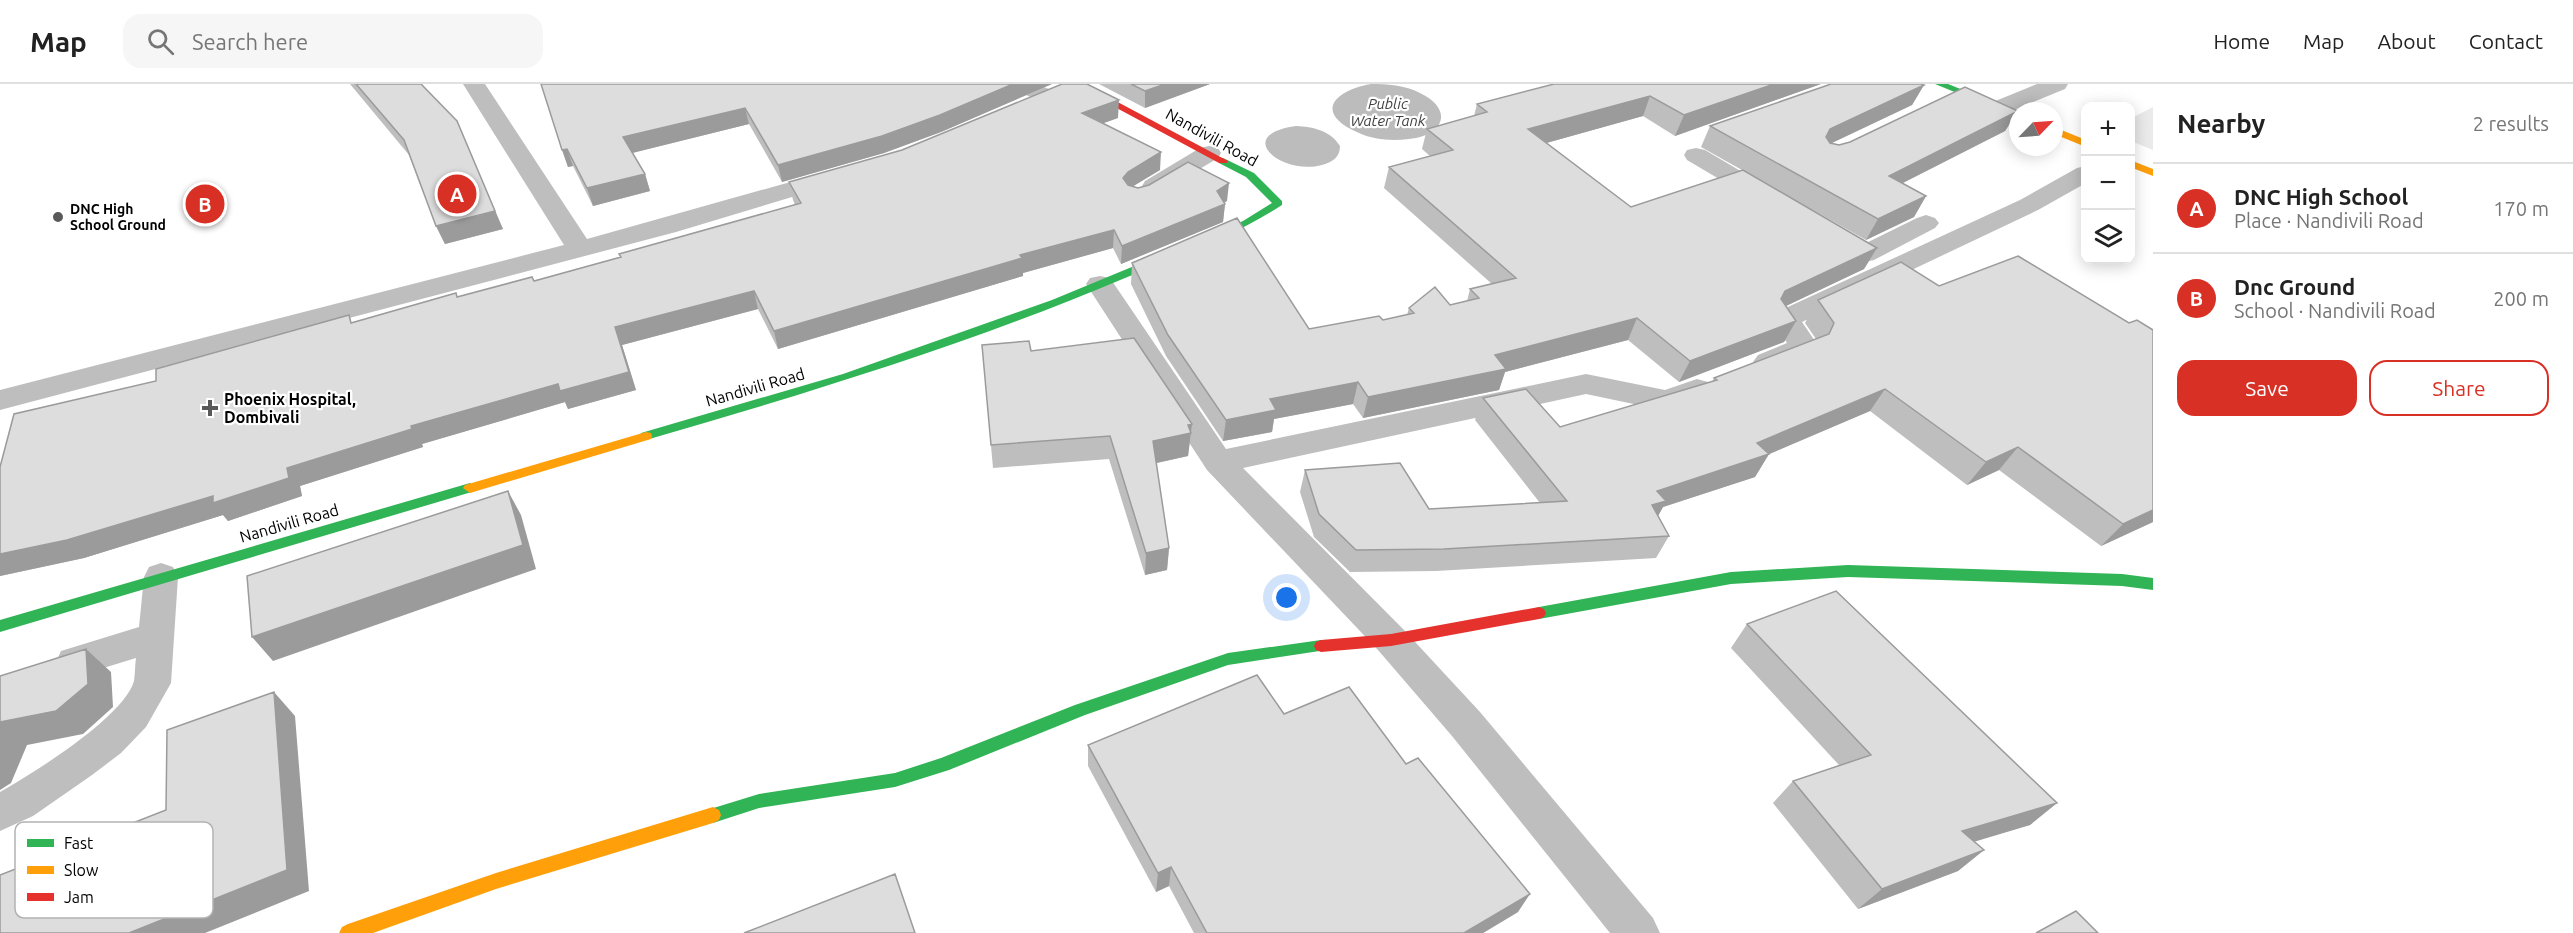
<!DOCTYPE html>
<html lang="en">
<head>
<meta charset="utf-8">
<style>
  :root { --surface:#fff; --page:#f6f6f6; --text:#222; --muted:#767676; --line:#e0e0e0; --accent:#d93025 }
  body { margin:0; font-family:Ubuntu,sans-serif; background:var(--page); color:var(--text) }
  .controls { position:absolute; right:18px; top:18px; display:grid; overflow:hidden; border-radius:12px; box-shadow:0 3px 15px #0003 }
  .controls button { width:54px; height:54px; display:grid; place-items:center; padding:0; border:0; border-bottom:2px solid var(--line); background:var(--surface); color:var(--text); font:30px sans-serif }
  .compass { position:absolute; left:2009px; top:18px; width:54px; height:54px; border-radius:50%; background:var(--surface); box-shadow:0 3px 15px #0003; rotate:65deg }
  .you { position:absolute; left:1287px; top:514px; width:21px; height:21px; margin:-15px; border:4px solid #fff; border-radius:50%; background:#1a73e8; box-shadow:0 0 0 9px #1a73e833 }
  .badge { display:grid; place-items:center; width:39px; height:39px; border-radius:50%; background:var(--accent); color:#fff; font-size:20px; font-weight:700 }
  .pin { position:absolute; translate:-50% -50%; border:3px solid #fff; box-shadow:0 2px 6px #0006 }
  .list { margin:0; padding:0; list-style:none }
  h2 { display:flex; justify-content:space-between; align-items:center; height:78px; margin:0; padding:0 24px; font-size:26px }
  h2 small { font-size:20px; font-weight:400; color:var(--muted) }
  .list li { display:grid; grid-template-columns:39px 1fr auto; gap:18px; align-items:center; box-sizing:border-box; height:90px; padding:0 24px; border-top:2px solid var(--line) }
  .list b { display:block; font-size:22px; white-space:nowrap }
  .list p { margin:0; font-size:20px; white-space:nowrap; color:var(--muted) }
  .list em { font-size:20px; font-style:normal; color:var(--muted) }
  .actions { display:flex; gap:12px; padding:18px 24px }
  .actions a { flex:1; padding:14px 0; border:2px solid var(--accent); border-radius:18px; text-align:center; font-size:21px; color:var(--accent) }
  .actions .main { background:var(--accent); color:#fff }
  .icon { flex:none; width:33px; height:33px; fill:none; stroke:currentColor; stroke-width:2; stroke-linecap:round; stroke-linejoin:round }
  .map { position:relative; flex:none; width:2153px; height:849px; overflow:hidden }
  header { display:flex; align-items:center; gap:36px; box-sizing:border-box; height:84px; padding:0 30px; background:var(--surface); border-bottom:2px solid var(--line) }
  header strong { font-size:28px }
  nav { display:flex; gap:33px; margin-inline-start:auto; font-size:21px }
  .search { width:420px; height:54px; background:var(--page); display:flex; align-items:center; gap:15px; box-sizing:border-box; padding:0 21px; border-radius:18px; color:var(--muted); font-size:22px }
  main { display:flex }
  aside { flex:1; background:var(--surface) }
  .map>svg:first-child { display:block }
  .green { fill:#eaeaea }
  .water { fill:#bcbcbc }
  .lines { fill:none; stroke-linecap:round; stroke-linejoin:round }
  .street { fill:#bebebe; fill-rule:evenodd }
  .fast { fill:#30b455; fill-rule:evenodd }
  .slow { fill:#ff9f0a; fill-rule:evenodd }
  .jam { fill:#e5322d; fill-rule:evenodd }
  .wall { fill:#bebebe }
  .shaded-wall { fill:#9b9b9b }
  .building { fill:#ddd; stroke:#9b9b9b; stroke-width:1.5 }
  .poi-dot { fill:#595959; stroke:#fff; stroke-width:2 }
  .labels { text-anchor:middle; stroke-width:4.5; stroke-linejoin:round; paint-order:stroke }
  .far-poi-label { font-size:14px; font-weight:bold; fill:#000; stroke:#fff; text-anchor:start }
  .far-water-label { font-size:15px; font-style:italic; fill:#414141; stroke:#fff }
  .street-label { font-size:16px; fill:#000; stroke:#fff }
  .poi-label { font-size:16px; font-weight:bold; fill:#000; stroke:#fff; text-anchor:start }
  .key { fill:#fff; stroke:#b2b2b2; stroke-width:1.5 }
  .key-label { font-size:16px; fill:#000 }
</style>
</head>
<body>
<header>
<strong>Map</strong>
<div class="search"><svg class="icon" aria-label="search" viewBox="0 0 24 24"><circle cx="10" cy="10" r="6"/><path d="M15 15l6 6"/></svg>Search here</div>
<nav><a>Home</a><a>Map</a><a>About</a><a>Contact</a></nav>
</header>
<main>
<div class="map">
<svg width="2153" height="849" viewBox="0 0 2153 849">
  <rect width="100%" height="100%" fill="#fff"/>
  <path class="green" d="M2153,23V66L2131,57L2130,35Z"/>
  <path class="water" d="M1371,0C1387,0 1405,1 1420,9C1455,26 1443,52 1409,55C1392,57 1374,56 1359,49C1314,30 1332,7 1371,0Z
    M1296,42C1313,43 1330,46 1340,62C1340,73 1333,78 1322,81C1282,92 1232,51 1296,42Z"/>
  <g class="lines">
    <path class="street" d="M463,0H485L587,155L833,86L842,88L845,93L842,98L676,148L0,326V306L564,161Z
      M1009,0C1025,0 1049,0 1059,12L1056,17L1048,19L1040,17L1012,5Z
      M2037,0H2068L2065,5L2009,28L2001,30L1993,28L1990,23L1993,18Z
      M1209,62L1218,64L1221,69L1218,74L1163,107L1154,109L1145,107L1142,102L1145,97L1200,64Z
      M1696,64L1705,66L1776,108L1780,113L1776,118L1767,121L1758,118L1687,76L1684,71L1687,66Z
      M2086,82V99L2038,126L1802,238L1819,263L1815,270L1768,288L1758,285L1753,278L1758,271L1787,259L1771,235L1775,229L2020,116L2077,84Z
      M1926,131L1935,134L1939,139L1935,144L1874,176L1865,178L1856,176L1852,170L1856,164L1917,134Z
      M1100,192L1110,194L1226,365L1586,290L1665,306L1697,295L1708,298L1712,305L1708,312L1667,327L1586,310L1243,384L1404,546L1480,628L1653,834L1660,849H1610L1452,652L1378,566L1207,386L1086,200L1090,194Z
      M161,479L173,483L178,493L171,599L146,643L121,669L92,691L33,732L0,747V708C32,690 124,633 134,597C135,590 135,581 136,574L74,593L61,589L56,578L61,567L139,543L144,493L149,483Z"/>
    <path class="fast" d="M1935,0H1948L2018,28V34Z
      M1223,74L1254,89L1282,117V121C1233,153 1178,172 1125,194C969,260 808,309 646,356L640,352L641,349L843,290L1052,216L1243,137L1272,119L1246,93L1219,79V75Z
      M470,399L477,404L475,407L0,548V536Z
      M1848,481L2122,490L2153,494V506L2122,502L1848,493L1731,500L1539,535L1534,533L1532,529L1534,525L1539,523L1731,488Z
      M1321,556L1326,558L1328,562L1326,566L1228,581L1085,631L949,686L895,703L759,724L713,739L707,736L705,731L707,726L759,710L895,689L941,674L1075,621L1228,569Z"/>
    <path class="slow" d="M2054,43L2086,56V63L2054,50Z
      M2130,76L2153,85V92L2130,83Z
      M646,348L651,349L652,352L651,355L470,409L463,404L465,401Z
      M713,723L719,726L721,731L719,736L713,739L496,805L373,849H339L342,843L348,840L496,789Z"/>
    <path class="jam" d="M1072,0H1084L1228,77L1227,79H1219Z
      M1539,523L1544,525L1546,529L1544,533L1539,535L1391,562L1321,568L1316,566L1314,562L1316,558L1321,556L1391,550Z"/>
  </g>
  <path class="wall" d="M350,0H421L503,145L445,160L436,142L409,71Z
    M541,0H1052L941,48L884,69L782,98L749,40L632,69L645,90L650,107L593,122L573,82L568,83Z
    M1099,0H1210L1145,24Z
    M1821,0L1675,52L1643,32L1546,59L1631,123L1742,86L1701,63L1710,42L1924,1L1912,21L1832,59L1839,61L2018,27L2005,47L1903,99L1926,112L1914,133L1866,156L1806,122L1877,164L1864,185L1786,222L1796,237L1784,258L1679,298L1628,256L1505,288L1499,306L1363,334L1353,320L1274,335L1272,348L1223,357L1166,272L1131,200L1132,179L1309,245L1383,236L1407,231L1409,224L1450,221L1467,217L1470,205L1492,200L1384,104L1389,83L1430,72L1422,65L1427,45L1474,32L1477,20Z
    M1118,34L1102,39L1160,86L1133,102L1138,104L1227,117L1224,118L1225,120L1223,138L1121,180L1113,164L1023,189V192L778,265L758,225L622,261L636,306L568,325L565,318L422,360L423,363L300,402L302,412L228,437L223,431L84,474L0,492V383L156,297L354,238L458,213L534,197L620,173L795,121L793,116L789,98L902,66Z
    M1939,202L2129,239L2153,246V438L2101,462L1999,386L1967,401L1870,327L1769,370L1755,393L1663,423L1658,432L1669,452L1656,474L1436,487L1350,488L1314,453L1300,408L1305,386L1429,425L1540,419L1475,336L1483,314L1560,343L1712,298L1714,294L1816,255L1805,239L1818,216Z
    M1031,267L1192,340L1188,372L1156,379L1169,464L1167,486L1145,491L1109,375L993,384L984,284Z
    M1747,540L2057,719L2030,741L1974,757L1984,766L1958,787L1858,825L1773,719L1793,697L1839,681L1731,564Z
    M1284,630L1518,828L1483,849H1194L1169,802L1156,808L1088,682V661Z"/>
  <path class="shaded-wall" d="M1013,0H1052L941,48L884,69L782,98L778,81Z
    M1165,0H1210L1145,24V7Z
    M1774,0H1821L1675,52L1684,31Z
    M1924,1L1912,21L1819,65L1830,45Z
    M1650,12L1643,32L1521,66L1528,45Z
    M1119,16L1118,34L1082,47V29Z
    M745,24L749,40L628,70L623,53Z
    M2018,27L2005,47L1877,112L1889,92Z
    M457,37L503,145L445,160L436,142Z
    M567,65L573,82L568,83L562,66Z
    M1161,68L1160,86L1127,106L1123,94L1128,88Z
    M645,90L650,107L593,122L587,104Z
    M1229,99L1227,117L1217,123L1225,120L1223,138L1121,180L1122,162Z
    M1926,112L1914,133L1866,156L1878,135Z
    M1114,146L1113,164L1023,189V192L778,265L774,247L1020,171Z
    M1877,164L1864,185L1773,228L1785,207Z
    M754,207L758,225L622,261L636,306L568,325L565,318L422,360L423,363L300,402L302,412L228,437L223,431L84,474L0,492V470L411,342L615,243Z
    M1637,234L1628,256L1505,288L1499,306L1363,334L1368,313L1495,271Z
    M1796,237L1784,258L1679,298L1690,277Z
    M1358,298L1353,320L1274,335L1272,348L1223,357L1226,336L1270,315Z
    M1885,305L1870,327L1767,371L1769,370L1755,393L1663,423L1654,439L1640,443L1657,407L1757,359Z
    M1192,340L1188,372L1152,380L1153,357L1188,341Z
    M2018,363L1999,386L1967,401L1986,378Z
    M508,407L521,431L536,485L273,577L252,553Z
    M2153,426V438L2101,462L2123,440Z
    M1169,464L1167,486L1145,491L1146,469Z
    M86,565L111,588L113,623L83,650L27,661L11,699L0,706V638Z
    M274,608L295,632L309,807L205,849H129Z
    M2057,719L2030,741L1937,769L1962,747Z
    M1984,766L1958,787L1858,825L1882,805Z
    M1171,783L1169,802L1156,808L1158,789Z
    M1530,810L1518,828L1483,849H1464Z"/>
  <path class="building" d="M356,0H421L457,37L495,127L436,142L404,56Z
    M541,0H1013L940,31L882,52L778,81L745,24L623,53L645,90L587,104L567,65L562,66Z
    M1062,0H1087L1119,16L1082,29L1161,68L1128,88L1123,94L1128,101L1138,104L1149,101L1188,78L1229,99L1217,107L1225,120L1122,162L1114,146L1020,171L1022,174L774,247L754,207L615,243L629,288L560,307L558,300L411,342L412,345L287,384L289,394L213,419V412L67,456L0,470V383L14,330L156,297V285L349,231L351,239L456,209L457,213L532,193L534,197L621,173L619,170L801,119L789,98L902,66Z
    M1131,0H1165L1145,7Z
    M1554,0H1774L1684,31L1650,12L1528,45L1631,123L1743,86L1877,164L1785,207L1781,215L1796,237L1690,277L1637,234L1495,271L1506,285L1368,313L1358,298L1270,315L1276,326L1226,336L1168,251L1132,179L1237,134L1309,245L1379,232L1383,236L1414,229L1409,224L1435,203L1450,221L1479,214L1470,205L1516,194L1389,83L1453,66L1427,45L1487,28L1477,20Z
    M1831,0H1921L1924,1L1830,45L1826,53L1830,59L1839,61L1850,58L1965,3L2018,27L1889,92L1926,112L1878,135L1710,42Z
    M2018,172L2129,239L2137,236L2153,246V426L2123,440L2018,363L1986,378L1885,305L1757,359L1769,370L1657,407L1666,417L1652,421L1669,452L1444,465L1356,466L1319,430L1305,386L1400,379L1429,425L1567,417L1483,314L1526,305L1560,343L1717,296L1714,294L1829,250L1834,239L1818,216L1901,178L1939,202Z
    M1134,254L1192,340L1188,341L1191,349L1153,357L1169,464L1146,469L1110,352L991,361L982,261L1029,257L1031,267Z
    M508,407L523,461L252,553L247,492Z
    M1836,507L2057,719L1962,747L1984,766L1882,805L1793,697L1871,671L1747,540Z
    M86,565L88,600L56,627L0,638V592Z
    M1257,591L1284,630L1349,603L1406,680L1418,674L1530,810L1464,849H1207L1171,783L1158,789L1088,661Z
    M274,608L287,786L129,849H0V791L166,726L167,646Z
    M895,790L915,849H744Z
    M2076,827L2098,849H2036Z"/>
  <g class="poi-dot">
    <circle cx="58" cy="133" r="6"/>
    <path d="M207 315h6v6h6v6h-6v6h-6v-6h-6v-6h6z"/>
  </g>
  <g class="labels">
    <g class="far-poi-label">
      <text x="70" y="130">DNC High<tspan x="70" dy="16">School Ground</tspan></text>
    </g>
    <g class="far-water-label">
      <text x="1388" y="25">Public<tspan x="1388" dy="17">Water Tank</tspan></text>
    </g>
    <g class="street-label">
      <text transform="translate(1212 53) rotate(29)" y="6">Nandivili Road</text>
      <text transform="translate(755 303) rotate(-16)" y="6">Nandivili Road</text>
      <text transform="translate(289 439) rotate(-16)" y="6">Nandivili Road</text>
    </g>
    <g class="poi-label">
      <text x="224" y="321">Phoenix Hospital,<tspan x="224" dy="18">Dombivali</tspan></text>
    </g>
  </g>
  <rect x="15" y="738" width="198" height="96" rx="9" class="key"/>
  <rect x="27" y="755" width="27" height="8" fill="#30b455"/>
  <rect x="27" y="782" width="27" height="8" fill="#ff9f0a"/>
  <rect x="27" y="809" width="27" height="8" fill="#e5322d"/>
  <g class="key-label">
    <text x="64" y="765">Fast</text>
    <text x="64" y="792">Slow</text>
    <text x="64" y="819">Jam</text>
  </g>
</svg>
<div class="controls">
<button>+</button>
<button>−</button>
<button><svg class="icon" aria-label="layers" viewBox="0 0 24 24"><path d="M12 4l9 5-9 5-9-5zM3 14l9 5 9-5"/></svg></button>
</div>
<svg class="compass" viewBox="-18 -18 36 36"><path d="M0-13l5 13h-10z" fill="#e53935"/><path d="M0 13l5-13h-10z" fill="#767676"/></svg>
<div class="you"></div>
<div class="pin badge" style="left:457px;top:110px">A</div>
<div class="pin badge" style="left:205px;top:120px">B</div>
</div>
<aside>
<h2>Nearby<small>2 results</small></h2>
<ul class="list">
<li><span class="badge">A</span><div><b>DNC High School</b><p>Place · Nandivili Road</p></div><em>170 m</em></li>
<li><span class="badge">B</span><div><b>Dnc Ground</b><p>School · Nandivili Road</p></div><em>200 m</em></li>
</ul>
<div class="actions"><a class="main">Save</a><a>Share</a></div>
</aside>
</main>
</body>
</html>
